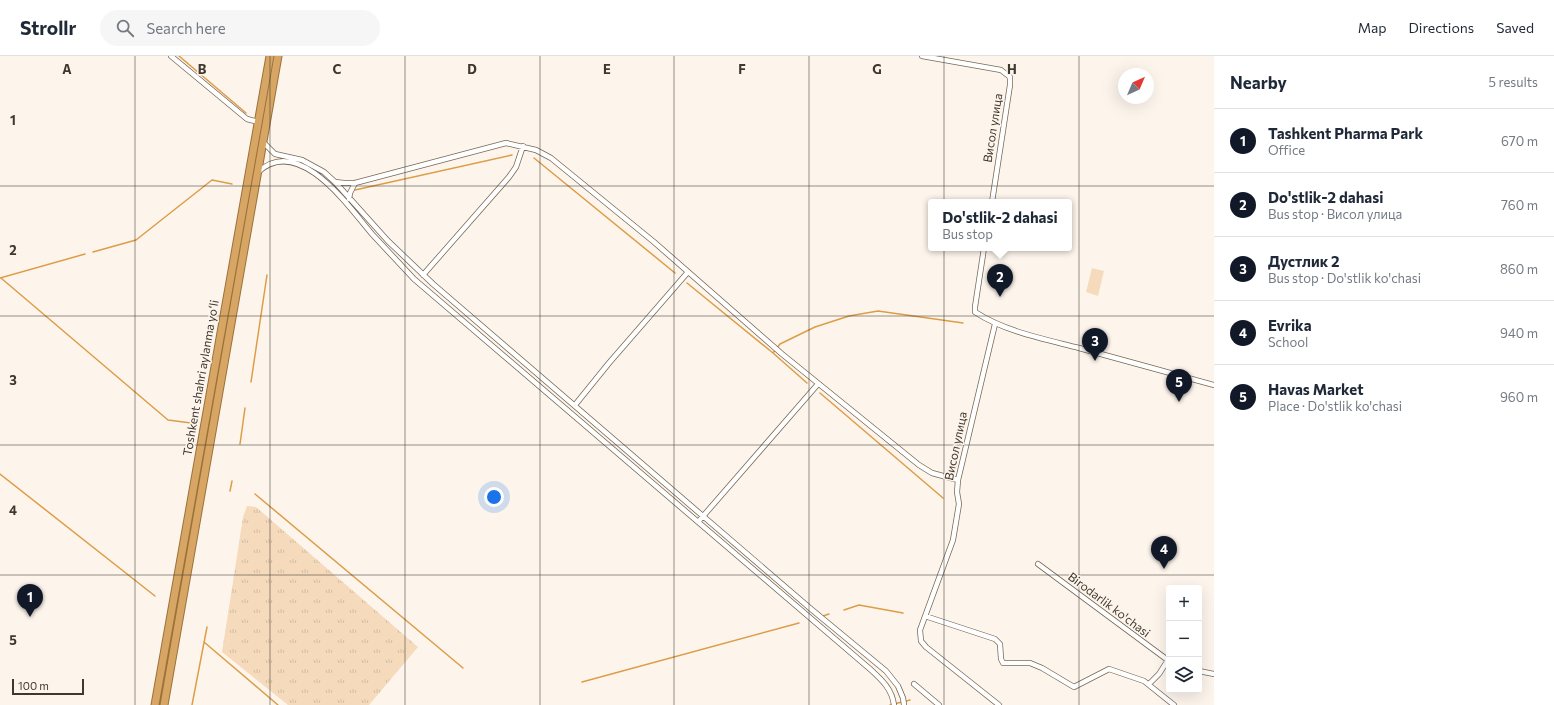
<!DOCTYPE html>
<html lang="en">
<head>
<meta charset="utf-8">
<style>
  :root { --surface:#fff; --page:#f6f6f7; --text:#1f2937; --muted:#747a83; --line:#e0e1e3; --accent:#111827 }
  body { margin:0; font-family:Commissioner,sans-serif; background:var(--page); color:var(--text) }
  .controls { position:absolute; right:12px; bottom:12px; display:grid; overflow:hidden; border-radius:4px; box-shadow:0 4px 16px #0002 }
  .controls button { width:36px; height:36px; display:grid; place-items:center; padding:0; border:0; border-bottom:1px solid var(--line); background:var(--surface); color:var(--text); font:20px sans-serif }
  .compass { position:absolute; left:1118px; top:12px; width:36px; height:36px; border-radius:50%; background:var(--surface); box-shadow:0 4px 16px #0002; rotate:44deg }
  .scale { position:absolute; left:12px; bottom:10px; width:72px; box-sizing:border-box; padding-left:4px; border:2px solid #3f382f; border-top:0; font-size:11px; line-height:14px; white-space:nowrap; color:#3f382f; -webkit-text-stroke:3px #fdf5ec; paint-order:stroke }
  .you { position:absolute; left:494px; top:441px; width:14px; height:14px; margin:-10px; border:3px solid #fff; border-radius:50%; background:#1a73e8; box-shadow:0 0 0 6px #1a73e833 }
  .badge { display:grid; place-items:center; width:26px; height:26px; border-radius:50%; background:var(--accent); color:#fff; font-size:13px; font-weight:700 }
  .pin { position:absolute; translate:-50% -33px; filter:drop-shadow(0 1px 2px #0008) }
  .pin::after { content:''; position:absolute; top:21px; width:14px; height:12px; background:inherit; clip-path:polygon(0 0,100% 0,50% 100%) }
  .popup { position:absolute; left:928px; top:143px; width:144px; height:52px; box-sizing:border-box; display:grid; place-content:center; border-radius:4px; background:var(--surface); filter:drop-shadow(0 1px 3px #0005); font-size:13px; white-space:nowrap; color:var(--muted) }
  .popup b { font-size:15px; color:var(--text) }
  .popup::after { content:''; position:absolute; left:50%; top:100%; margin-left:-8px; border:8px solid transparent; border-top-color:var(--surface) }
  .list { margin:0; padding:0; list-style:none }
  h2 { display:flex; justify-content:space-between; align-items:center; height:52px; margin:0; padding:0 16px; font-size:17px }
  h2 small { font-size:13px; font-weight:400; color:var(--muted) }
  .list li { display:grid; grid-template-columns:26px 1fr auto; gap:12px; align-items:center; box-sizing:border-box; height:64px; padding:0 16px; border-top:1px solid var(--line) }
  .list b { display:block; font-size:15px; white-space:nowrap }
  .list p { margin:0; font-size:13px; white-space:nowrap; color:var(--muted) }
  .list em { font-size:13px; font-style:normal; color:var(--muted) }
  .icon { flex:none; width:22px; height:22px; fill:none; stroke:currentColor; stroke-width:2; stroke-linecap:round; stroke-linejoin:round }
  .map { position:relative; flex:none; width:1214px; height:649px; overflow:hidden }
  header { display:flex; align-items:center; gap:24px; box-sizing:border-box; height:56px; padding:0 20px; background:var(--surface); border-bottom:1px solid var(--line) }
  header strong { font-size:19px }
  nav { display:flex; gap:22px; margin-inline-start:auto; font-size:14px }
  .search { width:280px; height:36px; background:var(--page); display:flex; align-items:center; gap:10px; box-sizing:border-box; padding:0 14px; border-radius:22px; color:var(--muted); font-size:15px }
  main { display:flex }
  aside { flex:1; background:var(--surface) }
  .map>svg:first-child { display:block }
  .grass { fill:url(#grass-tufts) }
  .garden { fill:#f5dbbc }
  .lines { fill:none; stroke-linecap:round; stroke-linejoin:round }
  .stream { stroke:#dd9d48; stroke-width:1.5 }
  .minor-casing { stroke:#786854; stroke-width:6 }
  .trunk-casing { stroke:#9b7139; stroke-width:9 }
  .minor { stroke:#fff; stroke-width:4.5 }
  .trunk { stroke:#d7a664; stroke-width:7 }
  .grid { fill:none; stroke:#3f382f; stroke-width:1; stroke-opacity:0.55 }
  .labels { text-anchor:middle; stroke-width:3; stroke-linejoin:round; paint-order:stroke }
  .street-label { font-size:12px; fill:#3f382f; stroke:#fdf5ec }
  .grid-label { font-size:13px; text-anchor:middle; font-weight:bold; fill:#3f382f; stroke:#fdf5ec; stroke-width:3; stroke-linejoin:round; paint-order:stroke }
</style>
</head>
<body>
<header>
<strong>Strollr</strong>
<div class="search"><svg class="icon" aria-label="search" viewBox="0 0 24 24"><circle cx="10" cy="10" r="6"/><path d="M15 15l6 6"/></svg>Search here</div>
<nav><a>Map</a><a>Directions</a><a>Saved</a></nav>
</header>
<main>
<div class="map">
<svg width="1214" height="649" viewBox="0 0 1214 649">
  <defs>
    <pattern id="grass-tufts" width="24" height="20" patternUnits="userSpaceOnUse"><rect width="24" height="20" fill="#f5dbbc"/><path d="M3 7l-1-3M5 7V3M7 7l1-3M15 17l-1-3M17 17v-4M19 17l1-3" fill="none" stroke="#d3bda2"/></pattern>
  </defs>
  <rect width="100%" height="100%" fill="#fdf5ec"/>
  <path class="grass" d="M247,450L256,451L418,591L369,649H288L222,596L243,461Z"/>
  <path class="garden" d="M1092,212L1104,215L1098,240L1086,236Z"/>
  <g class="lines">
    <path class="stream" d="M179,0L246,57
      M534,102L675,217
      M355,134L512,99
      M93,196L136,184L212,124L232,128
      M0,222L85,198
      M1,222L168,364L191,367
      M687,227L773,297L807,327
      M773,297L780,288L815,271L849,260L878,255L963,267
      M251,326L267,219
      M820,337L943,442
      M240,388L245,352
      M0,418L155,540
      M230,435L232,425
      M255,438L463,612
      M844,554L859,549L903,557
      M823,560L829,558
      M204,586L278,649
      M582,626L799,567
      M192,649L207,571
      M890,649L910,644"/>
    <g class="minor-casing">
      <path id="minor" d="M171,0L247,63L258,66
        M922,0L1001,14L1010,21V29L992,146
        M263,86L275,98L302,104L324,116L335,126L388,185L433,228L811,553L886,615L898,630L903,642L904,649
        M258,116C299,78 349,151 372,178C386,193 400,208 414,223L870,613C882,624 892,633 894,649
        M335,126L344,127H355L506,87L536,94L551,102L654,186L782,298L919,409L932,417L958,424
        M349,143L350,137L355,127
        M984,192L975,251V256C1006,276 1044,283 1079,292C1124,304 1169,317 1214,329
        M423,219L509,121L516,111L523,90
        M995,268L958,424L957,436L959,448L953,484L920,574L921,585L926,591L999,649
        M575,349L609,307L688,216
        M698,466L818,328
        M1038,508L1169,605
        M925,560L995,583L1000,588L1001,603L1003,607H1030L1042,612L1074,631L1109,613L1144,625L1174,649
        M1199,615L1214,618
        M914,628L939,649
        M1149,628L1159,618L1168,604"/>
    </g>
    <g class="trunk-casing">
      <path id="trunk" d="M155,649L270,0
        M164,649L278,0"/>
    </g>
    <use href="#minor" class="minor"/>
    <use href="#trunk" class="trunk"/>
  </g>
  <path class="grid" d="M135,0V649M270,0V649M405,0V649M540,0V649M674,0V649M809,0V649M944,0V649M1079,0V649M0,130H1214M0,260H1214M0,389H1214M0,519H1214"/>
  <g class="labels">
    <g class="street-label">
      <text transform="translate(993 72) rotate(-81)" y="4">Висол улица</text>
      <text transform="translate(201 322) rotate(-80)" y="4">Toshkent shahri aylanma yoʻli</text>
      <text transform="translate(956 390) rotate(-78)" y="4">Висол улица</text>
      <text transform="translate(1109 549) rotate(37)" y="4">Birodarlik ko'chasi</text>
    </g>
  </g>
  <g class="grid-label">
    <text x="67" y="18">A</text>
    <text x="202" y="18">B</text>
    <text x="337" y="18">C</text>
    <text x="472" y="18">D</text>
    <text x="607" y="18">E</text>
    <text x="742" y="18">F</text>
    <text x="877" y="18">G</text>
    <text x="1012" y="18">H</text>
    <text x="13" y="69">1</text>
    <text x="13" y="199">2</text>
    <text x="13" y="329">3</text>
    <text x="13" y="459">4</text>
    <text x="13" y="589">5</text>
  </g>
</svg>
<div class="controls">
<button>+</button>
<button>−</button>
<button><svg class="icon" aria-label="layers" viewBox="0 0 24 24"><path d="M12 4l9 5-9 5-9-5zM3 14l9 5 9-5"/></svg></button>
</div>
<svg class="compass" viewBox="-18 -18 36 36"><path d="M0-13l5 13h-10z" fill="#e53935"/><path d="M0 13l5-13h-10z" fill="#747a83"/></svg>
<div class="scale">100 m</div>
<div class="you"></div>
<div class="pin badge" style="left:30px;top:561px">1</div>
<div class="pin badge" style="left:1000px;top:241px">2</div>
<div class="popup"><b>Do'stlik-2 dahasi</b>Bus stop</div>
<div class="pin badge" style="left:1095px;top:305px">3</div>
<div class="pin badge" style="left:1164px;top:513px">4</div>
<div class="pin badge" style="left:1179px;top:346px">5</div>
</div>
<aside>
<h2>Nearby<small>5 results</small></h2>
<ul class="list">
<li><span class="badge">1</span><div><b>Tashkent Pharma Park</b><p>Office</p></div><em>670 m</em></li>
<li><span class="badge">2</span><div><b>Do'stlik-2 dahasi</b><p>Bus stop · Висол улица</p></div><em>760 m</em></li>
<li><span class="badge">3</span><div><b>Дустлик 2</b><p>Bus stop · Do'stlik ko'chasi</p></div><em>860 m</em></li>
<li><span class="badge">4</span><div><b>Evrika</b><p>School</p></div><em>940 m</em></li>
<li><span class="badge">5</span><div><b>Havas Market</b><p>Place · Do'stlik ko'chasi</p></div><em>960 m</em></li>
</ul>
</aside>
</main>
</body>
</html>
